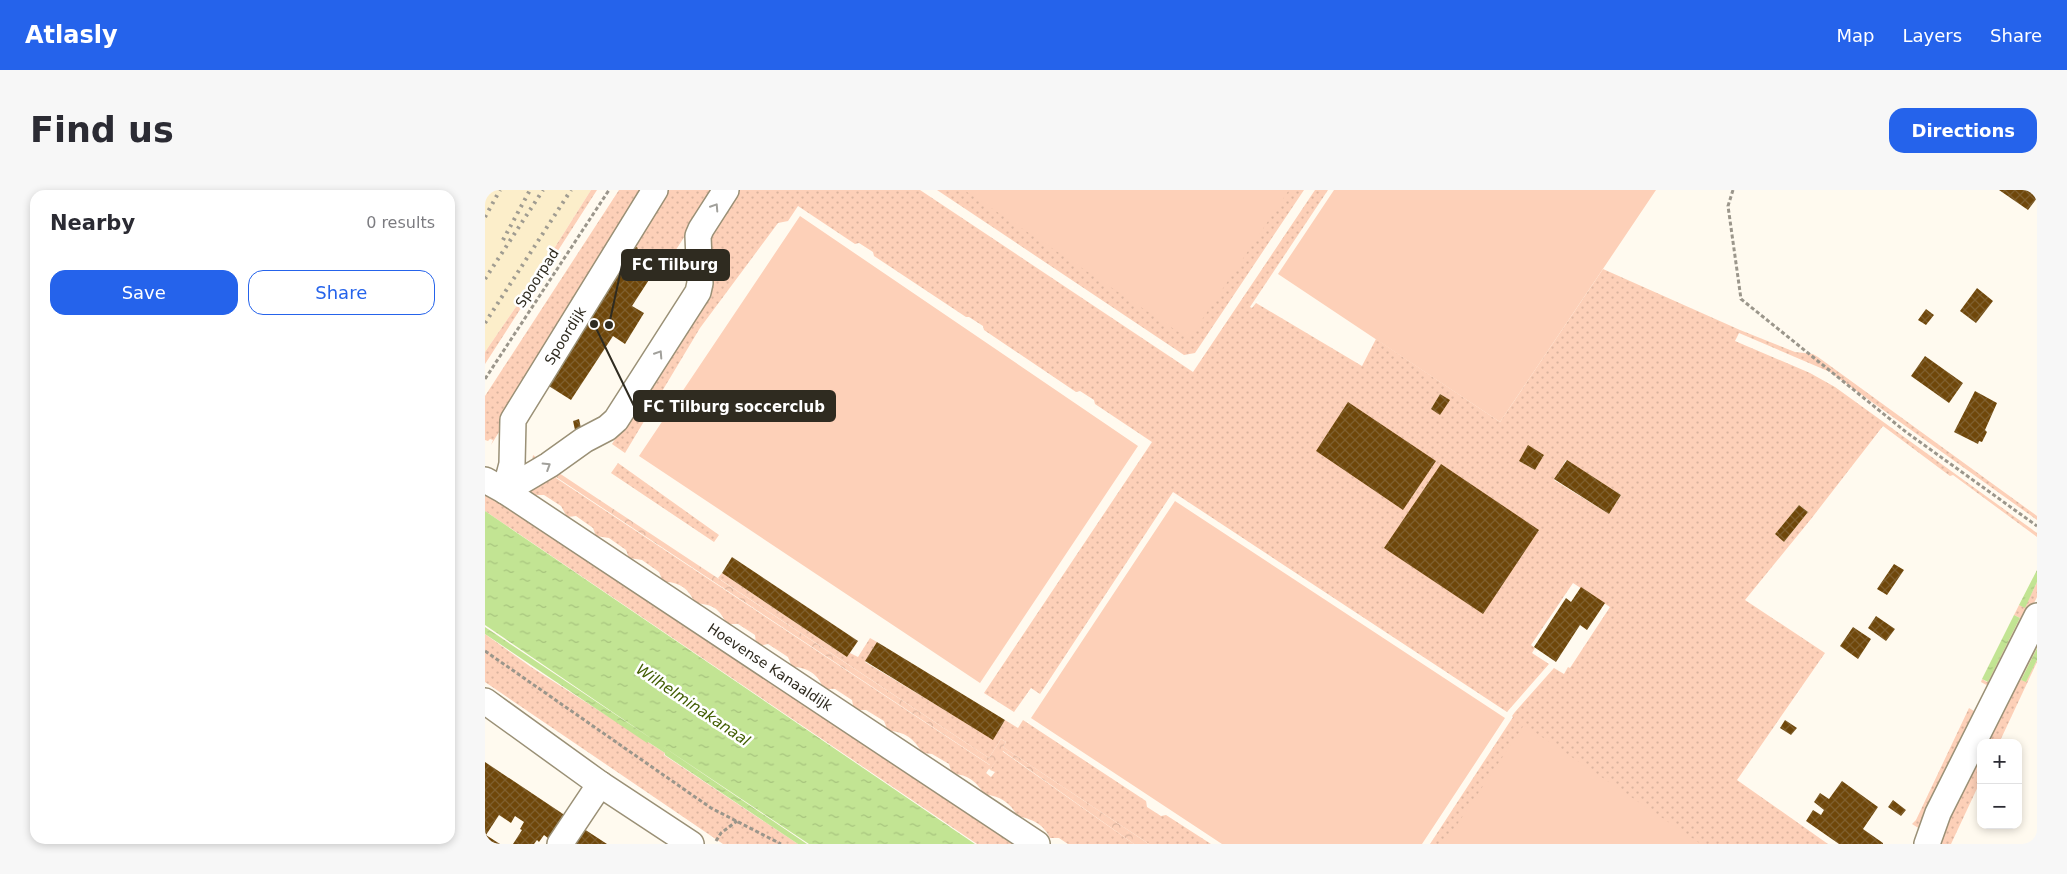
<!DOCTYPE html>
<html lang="en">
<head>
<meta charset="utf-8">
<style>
  :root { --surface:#fff; --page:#f7f7f7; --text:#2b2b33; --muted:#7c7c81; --line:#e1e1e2; --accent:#2563eb }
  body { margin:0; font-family:"DejaVu Sans",sans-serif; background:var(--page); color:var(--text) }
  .controls { position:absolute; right:15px; bottom:15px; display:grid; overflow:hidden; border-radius:10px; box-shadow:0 2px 8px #0003 }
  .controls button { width:45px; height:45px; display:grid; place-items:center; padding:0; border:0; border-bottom:1px solid var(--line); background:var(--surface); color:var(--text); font:25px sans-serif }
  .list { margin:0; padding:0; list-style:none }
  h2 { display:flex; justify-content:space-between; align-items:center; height:65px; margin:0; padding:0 20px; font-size:21px }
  h2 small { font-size:16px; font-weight:400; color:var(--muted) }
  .actions { display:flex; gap:10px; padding:15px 20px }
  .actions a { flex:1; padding:11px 0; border:1px solid var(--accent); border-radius:15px; text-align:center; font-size:18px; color:var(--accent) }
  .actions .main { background:var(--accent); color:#fff }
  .map { position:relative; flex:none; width:1552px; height:654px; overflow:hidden; border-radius:15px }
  header { display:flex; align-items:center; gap:30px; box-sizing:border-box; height:70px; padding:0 25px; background:var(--accent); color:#fff }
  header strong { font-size:24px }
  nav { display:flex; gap:28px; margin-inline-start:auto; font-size:18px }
  .intro { display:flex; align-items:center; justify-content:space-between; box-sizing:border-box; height:120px; padding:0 30px }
  h1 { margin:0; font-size:35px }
  .button { padding:12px 22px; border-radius:15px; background:var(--accent); color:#fff; font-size:18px; font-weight:700 }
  main { display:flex; gap:30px; padding:0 30px }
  aside { flex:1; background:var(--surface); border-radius:15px; box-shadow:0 2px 8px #0003 }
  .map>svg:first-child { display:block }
  .built { fill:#fceeca }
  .grass { fill:url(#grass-dots); fill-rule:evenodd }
  .forest { fill:url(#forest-crowns) }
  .pitch { fill:#fdd0b8 }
  .water { fill:url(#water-ripples) }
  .building { fill:url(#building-cross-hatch) }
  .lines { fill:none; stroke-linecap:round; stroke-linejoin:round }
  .minor-casing { stroke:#9a9076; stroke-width:28 }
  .path { stroke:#9b968b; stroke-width:3; stroke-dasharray:4 2.5; stroke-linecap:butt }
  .minor { stroke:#fff; stroke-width:25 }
  .rail { stroke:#a09c91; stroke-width:4; stroke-dasharray:2.5 5; stroke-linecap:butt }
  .oneway { stroke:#a1a09b }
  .labels { text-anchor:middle; stroke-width:5; stroke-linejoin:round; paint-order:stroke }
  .street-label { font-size:14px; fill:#2f2b20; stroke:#fff }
  .water-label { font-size:15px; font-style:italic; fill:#415d01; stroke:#fff }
  .leader { fill:none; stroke:#2f2b20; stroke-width:2 }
  .callout-dot { fill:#2f2b20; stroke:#fff; stroke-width:2 }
  .callout { fill:#2f2b20; stroke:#2f2b20; stroke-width:2 }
  .callout-label { font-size:15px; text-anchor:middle; font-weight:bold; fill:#fff }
</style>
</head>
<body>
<header>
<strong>Atlasly</strong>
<nav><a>Map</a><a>Layers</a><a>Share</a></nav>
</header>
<div class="intro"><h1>Find us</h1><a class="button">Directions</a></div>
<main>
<aside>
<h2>Nearby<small>0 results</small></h2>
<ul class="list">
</ul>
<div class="actions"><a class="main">Save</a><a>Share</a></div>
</aside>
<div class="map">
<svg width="1552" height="654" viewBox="0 0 1552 654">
  <defs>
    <pattern id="grass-dots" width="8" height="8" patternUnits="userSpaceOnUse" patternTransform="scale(1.25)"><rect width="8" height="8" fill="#fdd0b8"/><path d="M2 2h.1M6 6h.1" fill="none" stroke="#d9b39e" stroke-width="1.8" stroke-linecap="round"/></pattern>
    <pattern id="forest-crowns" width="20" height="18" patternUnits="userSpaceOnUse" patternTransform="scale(1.25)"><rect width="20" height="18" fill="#fdd0b8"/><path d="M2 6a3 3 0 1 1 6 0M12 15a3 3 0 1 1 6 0" fill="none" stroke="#d9b39e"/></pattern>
    <pattern id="water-ripples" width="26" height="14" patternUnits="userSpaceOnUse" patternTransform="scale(1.25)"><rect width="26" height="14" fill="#c2e493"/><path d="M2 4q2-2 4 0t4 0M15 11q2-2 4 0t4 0" fill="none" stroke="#a7c47e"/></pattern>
    <pattern id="building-cross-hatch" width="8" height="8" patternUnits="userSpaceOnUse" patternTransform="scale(1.25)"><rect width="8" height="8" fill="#6f470a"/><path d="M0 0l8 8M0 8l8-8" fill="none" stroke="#7f5f2e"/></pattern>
  </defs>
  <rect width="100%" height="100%" fill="#fffaef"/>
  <path class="built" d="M0,0H106L48,92L0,162Z"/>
  <path class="grass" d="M106,0H112L0,174V162L48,92Z
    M134,0H163L6,255L8,250L5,249L3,251L0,250V206Z
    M175,0H230L181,75L149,56L23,248Z
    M247,0H435L708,182L830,0H843L765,117L767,118L771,113L877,176L891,149L1015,232L1118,79L1255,140L1310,162L1328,164L1333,167L1552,326V330L1345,182L1254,143L1250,151L1325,183L1350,197L1552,343V347L1468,285L1465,286L1398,236L1326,329L1260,410L1340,463L1252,590L1343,654H945L1028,527L1027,526L1030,522L1069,478L1079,484L1083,477L1085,478L1125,417L1088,393L1046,455L1050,458L1047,463L1064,474L1022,522L688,302L555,504L546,498L529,522L499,503L667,252L610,214L609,210L595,201L591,202L499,140L498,136L484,127H481L389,66L388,62L374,53L370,54L313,16L303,31L293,33L215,138L140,263L127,254L228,96L221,47ZM955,204L964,210L955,224L946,219ZM1059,265L1050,280L1034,271ZM1081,270L1136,305L1124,324L1069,290ZM1314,315L1323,322L1299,352L1290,344Z
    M452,0H819L710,163L699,165Z
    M48,265L74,283L71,288L506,576L501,583L506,587L510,582L505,580L517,561L649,654H583L574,648H565C558,633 546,629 532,626C526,613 514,605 500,605C492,593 484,584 467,584L464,574L447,564L437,563C430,549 419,541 403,541L399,531L381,520H375L373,522L367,518L368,515L367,510L350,499H338C335,485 322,477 307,477L303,467L283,454L273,456L271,454L270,445L253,434H242C233,417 228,415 210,413C204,399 194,391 178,392L174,382L157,370L144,368L141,360L124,348L111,346L108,338L91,326L82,327L76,316L59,305H46L43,303Z
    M133,273L234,345L229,352L126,283Z
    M0,304L58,340L530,654H492L0,321Z
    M237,383L362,467L365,463L373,467L385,448L392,452L380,472L508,549L520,530L533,538L538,530L661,611L662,617L676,626L681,625L726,654H664L518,557L521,552L516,549L504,568L233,388Z
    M1552,392V407L1507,498L1496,492L1497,489L1502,492L1535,428L1529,425L1534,415L1540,417Z
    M0,444L46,477L180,563L179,565L313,654H238L0,492Z
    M1552,449V458L1536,490L1541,491L1552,470V472L1514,553H1500Z
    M1484,518L1494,524L1435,639L1427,634L1431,630Z
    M1496,562V590L1466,654H1453Z"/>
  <path class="forest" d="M74,283L504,568L516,549L521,552L518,557L664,654H649L518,561L505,580L504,578L505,575L71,287Z"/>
  <path class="pitch" d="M479,0H804L704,149Z
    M849,0H1171L1015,232L793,84Z
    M315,26L653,256L495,493L154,266Z
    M690,311L1020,528L937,654H737L546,528Z
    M1039,535L1216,654H959Z"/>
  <path class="water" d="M0,321L490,654H324L177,556L322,654H313L180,565V563L163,552L162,553L0,444V437L173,553L0,435Z
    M1552,380V392L1540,418L1534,415Z
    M1529,425L1535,428L1503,492L1497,489Z
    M1552,458V470L1541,492L1536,490Z"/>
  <path class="building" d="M1514,0H1552V8L1543,20Z
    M148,55L153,58L148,65L171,79L147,116L159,123L140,154L128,146L86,210L59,193Z
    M1492,98L1508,111L1491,133L1475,121Z
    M1441,119L1449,125L1441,135L1433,130Z
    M1440,166L1478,193L1464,213L1426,186Z
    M1490,201L1512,213L1500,240L1502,242L1497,252L1494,251L1493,254L1469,242Z
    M955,204L965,210L955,225L946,219Z
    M863,212L951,271L918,320L831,261Z
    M94,229L96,238L90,240L88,231Z
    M1043,255L1059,265L1050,280L1034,271Z
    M1082,270L1136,305L1124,324L1069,289Z
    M956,274L1054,340L998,424L899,358Z
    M1314,315L1323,322L1299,352L1290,344Z
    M247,367L373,451L362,467L237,383Z
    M1409,374L1419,380L1402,405L1392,399Z
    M1096,397L1120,413L1102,440L1095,435L1071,472L1049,457L1081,408L1086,412Z
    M1391,426L1410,439L1401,451L1383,438Z
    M1368,437L1386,449L1373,469L1355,456Z
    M392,452L520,530L508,550L380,471Z
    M1300,530L1312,538L1306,545L1295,538Z
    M0,572L84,628L68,652L59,645L54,652L52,650L49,654H28L37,640L35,639L39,632L30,626L26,633L14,625L1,645L15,654H0Z
    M1357,591L1393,617L1378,639L1398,653V654H1354L1321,631L1328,620L1336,625L1339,620L1329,612L1335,603L1344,609Z
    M1408,610L1421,620L1416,626L1403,617Z
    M96,637L122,654H85Z"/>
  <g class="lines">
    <g class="minor-casing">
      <g id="minor">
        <path id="s1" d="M0,290L20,301L552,654"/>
        <path d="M20,301L64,275L99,250L122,238L131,230L213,102L215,93L213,46L216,39L241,0"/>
        <path id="s2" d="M20,301L27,274L28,230L170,0"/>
        <path d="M0,511L115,594L206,654"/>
        <path d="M75,654L115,594"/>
        <path d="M1442,654L1453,623L1552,426"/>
      </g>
    </g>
    <path class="path" d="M1248,0L1243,16L1256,109L1421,242L1552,336
      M0,189L124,0
      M0,461L226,618L296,654
      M231,651L236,643L252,631"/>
    <use href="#minor" class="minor"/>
    <path class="rail" d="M0,27L15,0
      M18,50L45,0
      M0,89L58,0
      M0,133L86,0"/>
  </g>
  <defs><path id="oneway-chevron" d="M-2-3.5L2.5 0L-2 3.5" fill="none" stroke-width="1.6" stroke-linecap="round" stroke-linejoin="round" transform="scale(1.25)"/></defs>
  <g class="oneway">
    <use href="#oneway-chevron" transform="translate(230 17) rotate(-57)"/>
    <use href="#oneway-chevron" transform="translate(174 164) rotate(-57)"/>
    <use href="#oneway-chevron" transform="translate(62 276) rotate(-32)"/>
  </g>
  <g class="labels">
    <g class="street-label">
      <text transform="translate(52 88) rotate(-57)" y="5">Spoorpad</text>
      <text dy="5" stroke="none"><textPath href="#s2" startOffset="171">Spoordijk</textPath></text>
      <text dy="5" stroke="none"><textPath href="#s1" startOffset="341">Hoevense Kanaaldijk</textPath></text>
    </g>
    <g class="water-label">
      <text transform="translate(208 515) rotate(34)" y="5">Wilhelminakanaal</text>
    </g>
  </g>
  <path class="leader" d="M124 135L137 75M109 134L149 216"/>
  <g class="callout-dot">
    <circle cx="124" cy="135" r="5"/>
    <circle cx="109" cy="134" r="5"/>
  </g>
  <g class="callout">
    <rect x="137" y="60" width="107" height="30" rx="5"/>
    <rect x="149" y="201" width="201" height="30" rx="5"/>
  </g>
  <g class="callout-label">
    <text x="190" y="80">FC Tilburg</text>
    <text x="249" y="222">FC Tilburg soccerclub</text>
  </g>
</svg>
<div class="controls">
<button>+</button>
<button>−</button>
</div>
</div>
</main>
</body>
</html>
